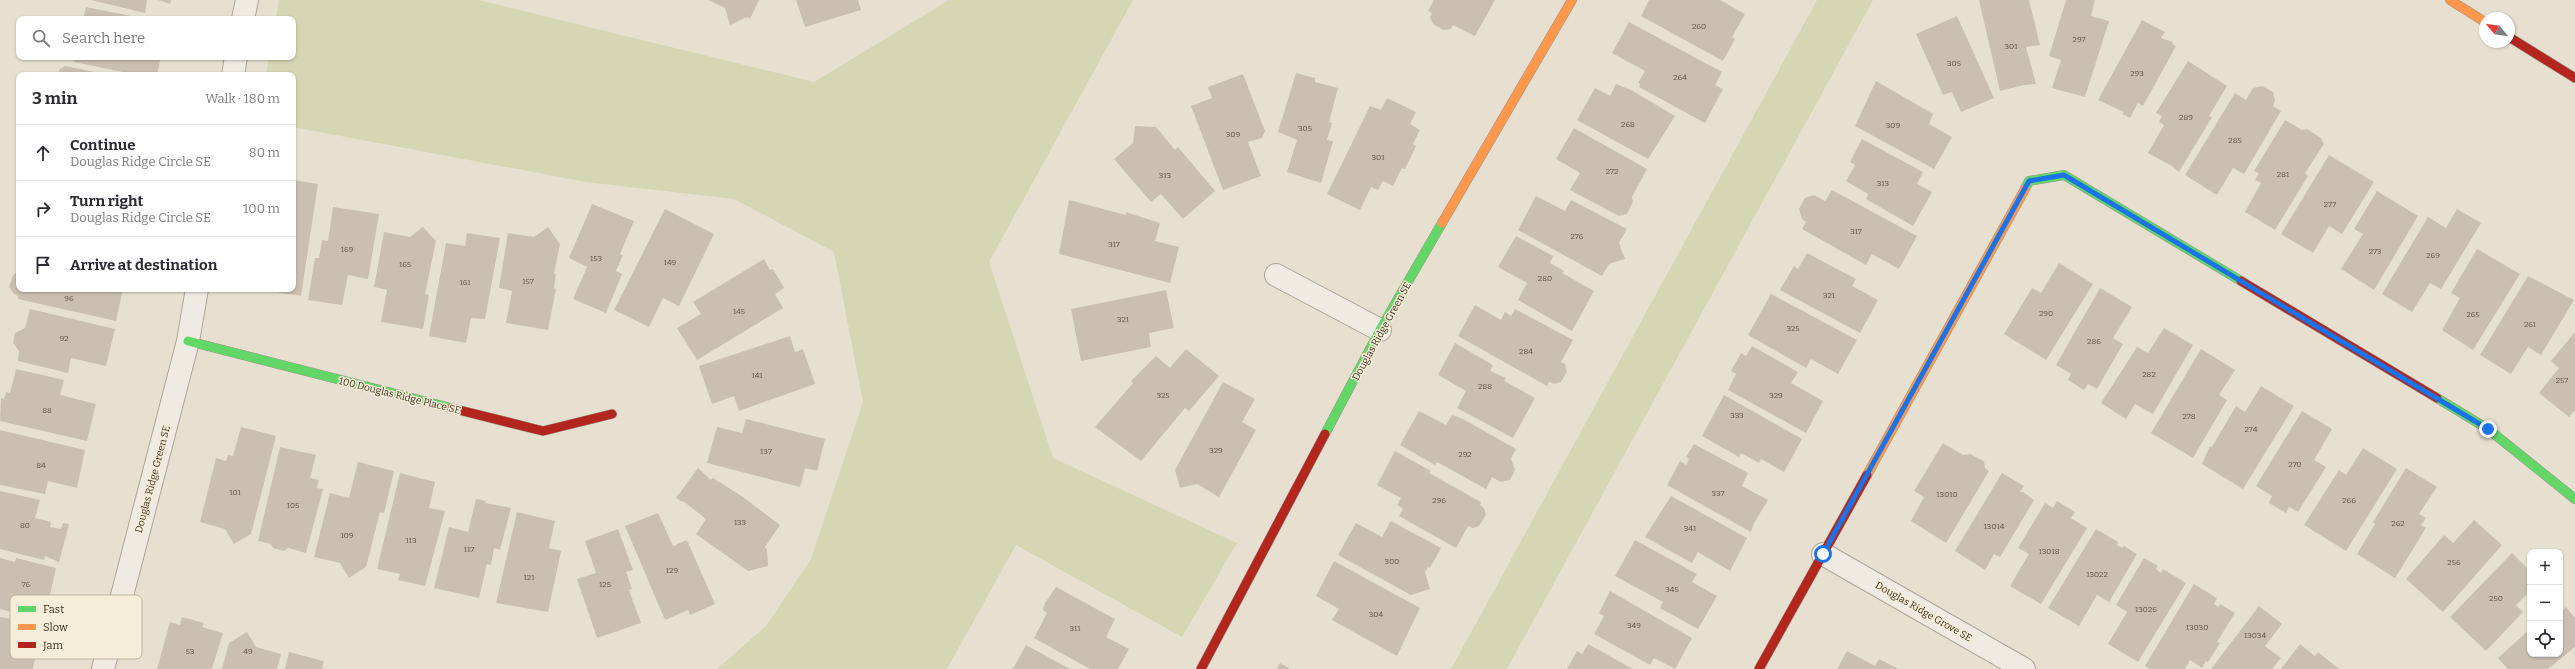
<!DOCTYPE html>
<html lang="en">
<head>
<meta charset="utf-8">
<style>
  :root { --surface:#fff; --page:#f7f7f7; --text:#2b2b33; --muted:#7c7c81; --line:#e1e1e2 }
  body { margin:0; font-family:Bitter,serif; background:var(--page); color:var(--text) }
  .controls { position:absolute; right:12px; bottom:12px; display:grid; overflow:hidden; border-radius:8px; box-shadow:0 1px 3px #0004 }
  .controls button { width:36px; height:36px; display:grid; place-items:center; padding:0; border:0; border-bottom:1px solid var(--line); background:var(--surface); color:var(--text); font:20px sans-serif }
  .compass { position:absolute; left:2479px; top:12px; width:36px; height:36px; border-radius:50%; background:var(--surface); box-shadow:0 1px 3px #0004; rotate:299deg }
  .stop { position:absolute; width:12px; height:12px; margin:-9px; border:3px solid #1a73e8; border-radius:50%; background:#fff }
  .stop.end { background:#1a73e8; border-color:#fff; box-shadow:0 1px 4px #0008 }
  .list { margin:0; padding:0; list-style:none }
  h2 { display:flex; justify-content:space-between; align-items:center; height:52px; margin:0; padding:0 16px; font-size:17px }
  h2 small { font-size:13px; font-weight:400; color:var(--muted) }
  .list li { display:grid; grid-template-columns:26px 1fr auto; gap:12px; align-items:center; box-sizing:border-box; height:56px; padding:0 16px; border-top:1px solid var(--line) }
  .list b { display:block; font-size:15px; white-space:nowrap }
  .list p { margin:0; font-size:13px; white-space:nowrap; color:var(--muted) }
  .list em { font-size:13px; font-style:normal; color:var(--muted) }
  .icon { flex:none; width:22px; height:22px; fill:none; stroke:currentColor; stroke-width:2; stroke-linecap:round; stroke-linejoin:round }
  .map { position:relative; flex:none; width:2575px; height:669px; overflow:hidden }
  .search { position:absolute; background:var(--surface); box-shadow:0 1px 3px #0004; left:16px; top:16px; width:280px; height:44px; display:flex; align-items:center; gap:10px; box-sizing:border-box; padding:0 14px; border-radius:8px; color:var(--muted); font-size:15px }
  .panel { position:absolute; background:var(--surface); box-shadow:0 1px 3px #0004; left:16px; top:72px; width:280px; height:220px; border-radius:8px }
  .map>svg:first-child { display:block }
  .green { fill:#d5d6b4 }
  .building { fill:#cbbfb2 }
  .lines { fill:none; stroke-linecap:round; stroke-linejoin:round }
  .street-casing { stroke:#ada599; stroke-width:24 }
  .fast-casing { stroke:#9c958a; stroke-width:10 }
  .slow-casing { stroke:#9c958a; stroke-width:10 }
  .jam-casing { stroke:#9c958a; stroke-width:10 }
  .street { stroke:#efebe2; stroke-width:22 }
  .fast { stroke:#63d668; stroke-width:9 }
  .slow { stroke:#ff974d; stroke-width:9 }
  .jam { stroke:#b3261e; stroke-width:9 }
  .route { stroke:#1a73e8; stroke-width:5 }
  .labels { text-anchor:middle; stroke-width:3; stroke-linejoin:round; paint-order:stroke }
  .number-label { font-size:8px; fill:#605245 }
  .street-label { font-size:10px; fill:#3c2e21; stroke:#f6eed8 }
  .key { fill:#f6eed8; stroke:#beb4a1; stroke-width:1 }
  .key-label { font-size:11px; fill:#3c2e21 }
</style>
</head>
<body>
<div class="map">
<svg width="2575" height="669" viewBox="0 0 2575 669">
  <rect width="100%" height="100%" fill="#e7e0d1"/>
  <path class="green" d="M279,0H478L814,82L949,0H1133L989,262L1053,458L1237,543L1182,637L1016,545L947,669H717L766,626L811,559L863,402L834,252L734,199L586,182L293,127V75H266L269,57H293V19H276Z
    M1817,0H1873L1507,669H1451Z"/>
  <path class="building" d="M91,0H147L145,13Z
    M158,0H171L170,4Z
    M708,0H759L750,19L747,17L730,25L725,8Z
    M796,0H858L861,10L805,27Z
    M1434,0H1495L1475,36L1453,25L1451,29L1443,30L1433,24L1430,17L1432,13L1428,11Z
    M1649,0H1720L1745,14L1732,37L1735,39L1723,61L1641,16Z
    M1979,0H2029L2040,45L2026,47L2036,84L2024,85L2000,91Z
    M2066,0H2095L2091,16L2109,21L2085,97L2052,88L2061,60L2049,56Z
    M86,7L141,18V19H83Z
    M1957,16L1994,98L1961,112L1952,92L1943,95L1916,34Z
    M2142,20L2165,32L2161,38L2173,42L2172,44L2176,46L2143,106L2138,103L2130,118L2122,114L2124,112L2098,100Z
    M1629,22L1722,72L1715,85L1723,89L1705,123L1639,87L1640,84L1638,83L1645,71L1612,53Z
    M75,57H161L157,75H138L74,62Z
    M2188,61L2227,86L2209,116L2212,117L2179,172L2172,166L2148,153L2164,125L2159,122L2162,116L2156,113Z
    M65,66L104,74V75H58L59,70Z
    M1296,73L1315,78V82L1338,88L1329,122L1332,123L1327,140L1333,141L1321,183L1287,172L1297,140L1278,132Z
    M1243,74L1265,131L1262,138L1248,142L1261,176L1223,190L1191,106L1212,98L1208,87Z
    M1876,81L1933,114L1929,124L1952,137L1934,169L1855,126Z
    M1616,84L1631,90L1675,116L1648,159L1577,120L1595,88L1610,96Z
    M2262,86L2273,92L2275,101L2273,106L2281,111L2244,174L2233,168L2217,195L2185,175L2235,93L2246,100L2253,88Z
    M1387,98L1416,112L1410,124L1420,130L1413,144L1416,146L1405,169L1402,168L1393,186L1383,181L1378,190L1371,187L1360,210L1327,194L1370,106L1381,110Z
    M2285,120L2302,130L2307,129L2321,138L2324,144L2305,173L2308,176L2275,230L2245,212L2261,183L2255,180L2259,173L2254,171Z
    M1135,126L1156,127L1175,150L1178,147L1215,191L1183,219L1161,194L1151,202L1114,159L1133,143Z
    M1574,128L1647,169L1632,197L1633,202L1627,214L1619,216L1570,190L1580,173L1556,159Z
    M1862,139L1923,172L1917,184L1932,192L1913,226L1866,199L1868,194L1846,181L1855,165L1850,162Z
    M2329,155L2374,182L2342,234L2329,226L2313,253L2281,234Z
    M293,180L318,184L301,296L263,290L293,289Z
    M1832,190L1917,236L1899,269L1872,254L1866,265L1802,229L1806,222L1802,219L1799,209L1805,198L1814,195L1825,201Z
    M2377,191L2418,216L2374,290L2341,269L2363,234L2354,229Z
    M1536,196L1565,211L1571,200L1627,229L1619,243L1625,259L1609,264L1602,276L1518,230Z
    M1069,200L1126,215V212L1160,223L1155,241L1179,247L1170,283L1059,254Z
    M592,204L634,221L620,254L623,255L616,271L622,274L606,313L573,299L587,267L569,258Z
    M333,207L379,214L368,279L348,275L342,305L308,300L315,258H319L322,240L328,241Z
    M665,209L714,234L679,306L663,298L649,327L614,310Z
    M2457,209L2481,223L2441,289L2430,283L2412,312L2382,294L2428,217L2446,228Z
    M423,227L436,241L425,294L429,295L423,329L381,322L387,290L374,287L384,232L410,237Z
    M548,227L560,244L554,274H556L554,288L556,289L548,330L506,323L512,291L499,288L508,233L534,237Z
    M467,233L500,238L485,319L471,318L466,343L429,336L446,243L465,246Z
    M1516,236L1553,256L1550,263L1564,271L1562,273L1594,291L1572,331L1518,300L1527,283L1498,267Z
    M2477,249L2520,274L2473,350L2442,330L2460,298L2451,293Z
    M1807,253L1856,279L1852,286L1878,300L1860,333L1780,290L1794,266L1798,269Z
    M764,259L770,270L773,269L784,288L775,294L783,308L697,360L677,328L701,314L693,302Z
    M2059,263L2093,284L2046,360L2004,334L2032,288L2041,293Z
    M19,271V289H123L116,321L18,299V296L14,294L9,287L13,275Z
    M2528,276L2574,300L2541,355L2528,347L2511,374L2480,355Z
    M2100,288L2132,307L2113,338L2123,344L2097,389L2088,384L2084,390L2068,380L2071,374L2056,365Z
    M1166,290L1174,328L1149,333L1151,347L1081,361L1071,309Z
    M1771,294L1857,340L1838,374L1811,359L1806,368L1748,335Z
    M1475,305L1501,320L1505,312L1511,316L1515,309L1573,340L1561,362L1565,364L1567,372L1561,382L1554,384L1549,382L1547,386L1458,336Z
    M30,309L115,329L106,366L71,358L68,373L18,361L19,351L13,343L15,333L25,328Z
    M2164,328L2193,345L2153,414L2135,404L2126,419L2101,403L2137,347L2148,353Z
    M2575,332V410L2569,417L2539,393L2559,368L2551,361Z
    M790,336L795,352L803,349L815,384L739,411L734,396L712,404L699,366Z
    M1455,343L1493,365L1490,371L1506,378L1504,381L1535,398L1513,438L1457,408L1466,391L1438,375Z
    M1752,346L1798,372L1791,383L1823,401L1806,433L1728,390L1736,374L1731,371L1741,353L1746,356Z
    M1186,349L1219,376L1189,411L1185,408L1141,461L1095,427L1133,383L1131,381L1156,356L1170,368Z
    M2201,349L2235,370L2219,395L2227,400L2193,458L2151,433Z
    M16,369L64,380L60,395L96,404L87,441L0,421L1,398L4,399L6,392L10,393Z
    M1223,382L1255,399L1242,422L1256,430L1219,497L1197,484L1180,488L1175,470Z
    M2261,386L2294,406L2243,489L2202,464L2210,446L2212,447L2236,406L2245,412Z
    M1724,395L1802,439L1784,472L1761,459L1759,463L1741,453L1739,457L1702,436Z
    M1419,411L1446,425L1452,415L1463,419L1516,449L1511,459L1515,470L1510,480L1500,482L1492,477L1486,489L1437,462L1435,465L1400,445Z
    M2302,411L2332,429L2314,460L2326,467L2298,512L2289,507L2286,513L2269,503L2272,496L2256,486Z
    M746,419L825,439L817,471L805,468L800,487L707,463L717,427L742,433Z
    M241,427L276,436L251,534L234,544L225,529L200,522L216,458L226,461L228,455L233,456Z
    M0,430L85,450L77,488L48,481L45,494L0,485Z
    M1943,443L1963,455L1970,454L1984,461L1985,468L1989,471L1946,543L1911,521L1924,497L1914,491Z
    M1694,444L1748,473L1742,486L1768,500L1754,523L1751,532L1667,485L1680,461L1686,465L1689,459L1686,457Z
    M280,447L316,455L310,478L319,480L317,488L323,489L306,553L288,548L284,551L273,548L271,544L258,541Z
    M2363,448L2397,469L2346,551L2304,525L2339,470L2346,475Z
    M1395,451L1431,471L1429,473L1481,502L1480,505L1484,508L1486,515L1479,526L1473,528L1468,526L1456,548L1399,516L1403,509L1397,505L1401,498L1377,485Z
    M358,462L394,471L384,513L380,512L366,567L349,578L340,563L314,557L330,493L349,498Z
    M698,468L711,480L713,478L743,497L780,525L765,547L767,549L768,566L748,571L696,534L706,519L683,501L682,502L676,498Z
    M2406,468L2437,487L2419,514L2426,518L2421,525L2426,528L2395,578L2357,554L2375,524L2373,522Z
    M400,473L435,482L429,508L445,511L425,586L398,580L400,574L377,569Z
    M2002,473L2024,486L2020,492H2023L2034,500L2000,557L1994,554L1985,570L1955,551Z
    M0,491L40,500L35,518L51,522L50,527L61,529L63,523L69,524L59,562L45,556L44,560L0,549Z
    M1671,496L1747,538L1730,571L1698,552L1692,563L1645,537Z
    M476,499L486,501L485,503L511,508L500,550L494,548L491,565L487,564L479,598L434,588L449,527L468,532Z
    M2057,501L2075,512L2071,518L2087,528L2041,604L2010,586L2029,554L2018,548L2045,503L2053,508Z
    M517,512L555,521L549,548L561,551L548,612L496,603Z
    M658,513L673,546L687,540L715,604L690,615L688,610L665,620L625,526Z
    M2474,520L2502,545L2443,612L2406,579L2444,535L2453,543Z
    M1391,521L1441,548L1430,568L1428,567L1425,572L1430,589L1411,595L1338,555L1356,523L1382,537Z
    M618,529L633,570L626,572L632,589L629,590L641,623L597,638L577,579L596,573L585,541Z
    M2096,529L2118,542L2117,545L2122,548L2124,546L2137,554L2109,602L2097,595L2079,626L2048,608Z
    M1635,540L1697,574L1692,582L1717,596L1698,629L1660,608L1663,602L1615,576Z
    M2512,553L2530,571V591L2516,605L2523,612L2486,651L2450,617Z
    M0,558L15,562L16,558L56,568L48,604L26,599L22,615L0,609Z
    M2144,558L2158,566L2156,569L2161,573L2163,569L2186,583L2138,662L2108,644L2127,612L2116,605Z
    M1334,561L1420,608L1397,656L1332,620L1339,609L1316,596Z
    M2194,584L2217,598L2214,604L2219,607L2220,604L2235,613L2217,642L2220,643L2208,662L2206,661L2202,668L2190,660L2185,669H2150L2145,666Z
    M1056,587L1115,619L1106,637L1129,649L1118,669H1090L1034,638L1047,613L1043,610L1045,603Z
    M1610,591L1692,638L1675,669L1654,658L1650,665L1594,634L1604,616L1599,613Z
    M2259,606L2282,624L2265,646L2281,658L2272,669H2211Z
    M2566,607L2575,618V647L2548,669H2508L2498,658L2530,629V654H2560V613Z
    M0,617L18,620L15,639L38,643L33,669H0Z
    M182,617L204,623L202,627L223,633L212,669H157L170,622L180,625Z
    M247,632L256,647L281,654L277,669H222L229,643Z
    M1588,644L1633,669H1567L1577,651L1582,654Z
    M2300,644L2315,656L2318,652L2339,669H2281Z
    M1026,645L1070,669H1010L1014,667Z
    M1847,651L1875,666L1879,659L1899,669H1837Z
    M289,652L324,661L322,668L325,669H285Z
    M1280,663L1290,669H1277Z"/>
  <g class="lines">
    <g class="street-casing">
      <path id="street" d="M243,19L247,0
        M233,75L236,57
        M1276,275L1380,330
        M1823,554L2024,669
        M103,669L188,341L197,289"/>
    </g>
    <g class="fast-casing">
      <path id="fast" d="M2025,189L2029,181L2064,175L2241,281
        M188,341L451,408
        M2437,398L2488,429L2575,499
        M1325,434L1380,330L1442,223"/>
    </g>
    <g class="slow-casing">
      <path id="slow" d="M2450,0L2485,22
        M1442,223L1572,0
        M1867,475L2025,189"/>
    </g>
    <g class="jam-casing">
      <path id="jam" d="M2509,37L2575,78
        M2241,281L2437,398
        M451,408L543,431L612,414
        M1201,669L1325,434
        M1759,669L1867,475"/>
    </g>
    <use href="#street" class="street"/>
    <use href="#fast" class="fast"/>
    <use href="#slow" class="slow"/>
    <use href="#jam" class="jam"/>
  </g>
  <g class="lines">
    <path class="route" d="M1823,554L2029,181L2064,175L2488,429"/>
  </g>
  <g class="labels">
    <g class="number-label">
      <text x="1699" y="29">260</text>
      <text x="2079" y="42">297</text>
      <text x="2011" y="49">301</text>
      <text x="1954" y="66">305</text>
      <text x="2137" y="76">293</text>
      <text x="1680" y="80">264</text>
      <text x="2186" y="120">289</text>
      <text x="1628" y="127">268</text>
      <text x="1893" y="128">309</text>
      <text x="1305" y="131">305</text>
      <text x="1233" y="137">309</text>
      <text x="2235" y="143">285</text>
      <text x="1378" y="160">301</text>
      <text x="1612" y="174">272</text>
      <text x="2283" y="177">281</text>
      <text x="1165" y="178">313</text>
      <text x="1883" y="186">313</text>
      <text x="2330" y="207">277</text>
      <text x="1856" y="234">317</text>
      <text x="1577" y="239">276</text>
      <text x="1114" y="247">317</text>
      <text x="347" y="252">169</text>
      <text x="2375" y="254">273</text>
      <text x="2433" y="258">269</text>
      <text x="596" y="261">153</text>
      <text x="670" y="265">149</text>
      <text x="405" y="267">165</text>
      <text x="1545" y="281">280</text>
      <text x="528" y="284">157</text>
      <text x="465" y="285">161</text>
      <text x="1829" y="298">321</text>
      <text x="69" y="301">96</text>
      <text x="739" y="314">145</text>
      <text x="2046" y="316">290</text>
      <text x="2473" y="317">265</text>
      <text x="1123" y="322">321</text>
      <text x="2530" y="327">261</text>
      <text x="1793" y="331">325</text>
      <text x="64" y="341">92</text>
      <text x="2094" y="344">286</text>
      <text x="1526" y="354">284</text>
      <text x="2149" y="377">282</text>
      <text x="757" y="378">141</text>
      <text x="2562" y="383">257</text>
      <text x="1485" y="389">288</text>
      <text x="1163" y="398">325</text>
      <text x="1776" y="398">329</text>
      <text x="47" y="413">88</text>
      <text x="1737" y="418">333</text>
      <text x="2189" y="419">278</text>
      <text x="2251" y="432">274</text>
      <text x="1216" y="453">329</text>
      <text x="766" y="454">137</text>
      <text x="1465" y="457">292</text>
      <text x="2295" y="467">270</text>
      <text x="41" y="468">84</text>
      <text x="235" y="495">101</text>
      <text x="1718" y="496">337</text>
      <text x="1947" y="497">13010</text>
      <text x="1439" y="503">296</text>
      <text x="2349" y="503">266</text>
      <text x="293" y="508">105</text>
      <text x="740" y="525">133</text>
      <text x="2398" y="526">262</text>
      <text x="25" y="528">80</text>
      <text x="1994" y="529">13014</text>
      <text x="1690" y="531">341</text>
      <text x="347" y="538">109</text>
      <text x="411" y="543">113</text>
      <text x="469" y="552">117</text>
      <text x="2049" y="554">13018</text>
      <text x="1392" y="564">300</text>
      <text x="2454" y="565">256</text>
      <text x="672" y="573">129</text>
      <text x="2097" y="577">13022</text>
      <text x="529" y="580">121</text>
      <text x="26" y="587">76</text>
      <text x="605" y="587">125</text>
      <text x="1672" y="592">345</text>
      <text x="2496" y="601">250</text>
      <text x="2146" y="612">13026</text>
      <text x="1376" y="617">304</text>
      <text x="1634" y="628">349</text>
      <text x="2197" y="630">13030</text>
      <text x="1075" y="631">311</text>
      <text x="2255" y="638">13034</text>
      <text x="190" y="654">53</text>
      <text x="248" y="654">49</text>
    </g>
    <g class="street-label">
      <text transform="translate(1381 331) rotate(-61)" y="4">Douglas Ridge Green SE</text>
      <text transform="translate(400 395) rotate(14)" y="4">100 Douglas Ridge Place SE</text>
      <text transform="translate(152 479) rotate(-75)" y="4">Douglas Ridge Green SE</text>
      <text transform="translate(1924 611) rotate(30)" y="4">Douglas Ridge Grove SE</text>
    </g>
  </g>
  <rect x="10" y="595" width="132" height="64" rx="6" class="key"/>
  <rect x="18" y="606" width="18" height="6" fill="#63d668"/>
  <rect x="18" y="624" width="18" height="6" fill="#ff974d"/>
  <rect x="18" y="642" width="18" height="6" fill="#b3261e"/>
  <g class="key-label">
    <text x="43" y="613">Fast</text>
    <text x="43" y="631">Slow</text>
    <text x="43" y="649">Jam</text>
  </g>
</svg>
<div class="controls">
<button>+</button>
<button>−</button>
<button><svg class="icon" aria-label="locate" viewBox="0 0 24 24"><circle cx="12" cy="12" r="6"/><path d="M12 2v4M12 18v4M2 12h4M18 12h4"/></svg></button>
</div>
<svg class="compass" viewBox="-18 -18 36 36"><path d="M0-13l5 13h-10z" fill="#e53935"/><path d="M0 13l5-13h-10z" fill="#7c7c81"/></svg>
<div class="stop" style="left:1823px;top:554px"></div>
<div class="stop end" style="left:2488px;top:429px"></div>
<div class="search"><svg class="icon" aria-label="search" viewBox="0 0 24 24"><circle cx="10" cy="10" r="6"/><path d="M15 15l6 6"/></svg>Search here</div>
<section class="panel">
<h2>3 min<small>Walk · 180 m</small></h2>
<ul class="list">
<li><svg class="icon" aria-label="ahead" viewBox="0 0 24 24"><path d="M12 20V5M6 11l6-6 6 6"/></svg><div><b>Continue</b><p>Douglas Ridge Circle SE</p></div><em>80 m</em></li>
<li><svg class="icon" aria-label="right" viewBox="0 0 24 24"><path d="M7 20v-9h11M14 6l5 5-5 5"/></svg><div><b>Turn right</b><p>Douglas Ridge Circle SE</p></div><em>100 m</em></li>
<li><svg class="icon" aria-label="arrive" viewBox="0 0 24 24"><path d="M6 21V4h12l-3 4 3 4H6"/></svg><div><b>Arrive at destination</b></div></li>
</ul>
</section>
</div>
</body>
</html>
